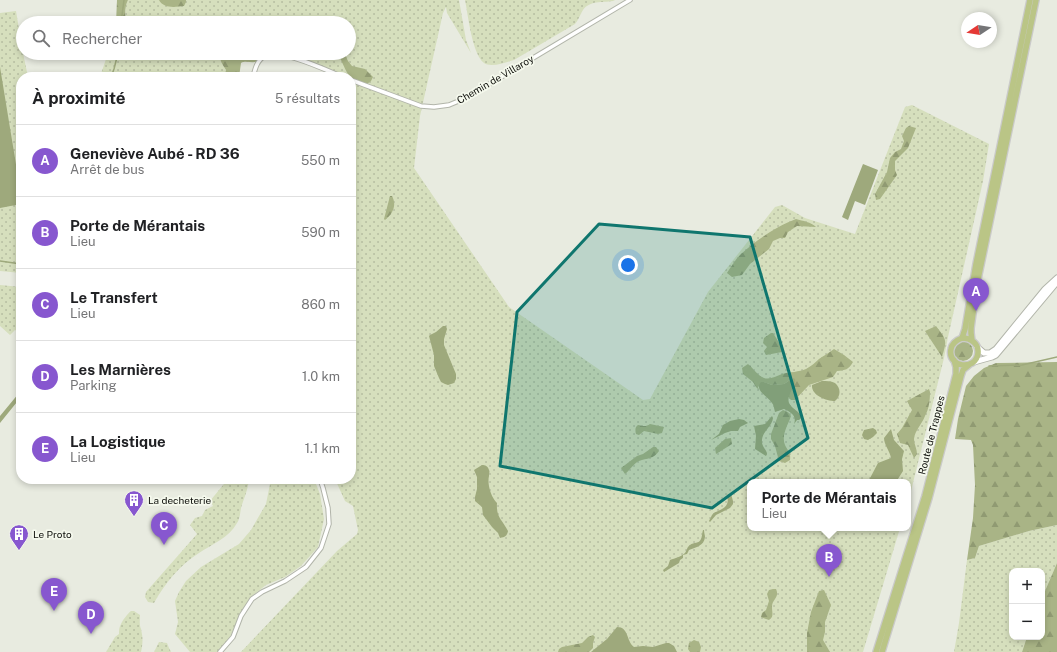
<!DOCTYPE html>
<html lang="fr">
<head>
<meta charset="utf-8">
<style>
  :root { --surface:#fff; --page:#f2f2f2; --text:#202124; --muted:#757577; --line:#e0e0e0; --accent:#8757cf }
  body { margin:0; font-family:"Public Sans",sans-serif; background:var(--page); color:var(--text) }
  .controls { position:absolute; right:12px; bottom:12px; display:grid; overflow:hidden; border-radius:8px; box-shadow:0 2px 6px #0003 }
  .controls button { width:36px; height:36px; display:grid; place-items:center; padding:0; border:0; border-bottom:1px solid var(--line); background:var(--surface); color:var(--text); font:20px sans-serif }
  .compass { position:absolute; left:961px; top:12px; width:36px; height:36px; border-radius:50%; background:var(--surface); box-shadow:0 2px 6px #0003; rotate:258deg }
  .you { position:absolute; left:628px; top:265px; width:14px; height:14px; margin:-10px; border:3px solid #fff; border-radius:50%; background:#1a73e8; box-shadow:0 0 0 6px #1a73e833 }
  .badge { display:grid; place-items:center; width:26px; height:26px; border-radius:50%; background:var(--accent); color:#fff; font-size:13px; font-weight:700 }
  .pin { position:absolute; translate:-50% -33px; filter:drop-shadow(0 1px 2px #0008) }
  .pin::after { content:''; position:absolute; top:21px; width:14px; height:12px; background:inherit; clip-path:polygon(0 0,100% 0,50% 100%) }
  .popup { position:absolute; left:747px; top:479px; width:164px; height:52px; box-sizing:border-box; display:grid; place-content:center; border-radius:8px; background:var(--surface); filter:drop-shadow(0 1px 3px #0005); font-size:13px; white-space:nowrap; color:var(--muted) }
  .popup b { font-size:15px; color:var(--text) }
  .popup::after { content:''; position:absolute; left:50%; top:100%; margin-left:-8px; border:8px solid transparent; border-top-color:var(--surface) }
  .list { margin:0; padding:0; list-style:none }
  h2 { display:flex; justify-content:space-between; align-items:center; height:52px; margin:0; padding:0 16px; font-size:17px }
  h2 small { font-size:13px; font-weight:400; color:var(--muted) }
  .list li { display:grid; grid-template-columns:26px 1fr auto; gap:12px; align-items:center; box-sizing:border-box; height:72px; padding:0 16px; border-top:1px solid var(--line) }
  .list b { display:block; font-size:15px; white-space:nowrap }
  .list p { margin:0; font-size:13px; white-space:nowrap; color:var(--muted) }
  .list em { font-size:13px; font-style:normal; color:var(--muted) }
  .icon { flex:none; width:22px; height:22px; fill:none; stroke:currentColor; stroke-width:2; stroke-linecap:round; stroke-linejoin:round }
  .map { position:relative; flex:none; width:1057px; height:652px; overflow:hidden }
  .search { position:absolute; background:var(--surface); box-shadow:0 2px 6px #0003; left:16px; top:16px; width:340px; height:44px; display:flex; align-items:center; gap:10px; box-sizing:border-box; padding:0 14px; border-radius:22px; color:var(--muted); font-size:15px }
  .panel { position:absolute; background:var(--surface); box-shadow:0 2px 6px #0003; left:16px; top:72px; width:340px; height:412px; border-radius:16px }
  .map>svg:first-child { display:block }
  .grass { fill:url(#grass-dots) }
  .forest { fill:url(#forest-firs) }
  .water { fill:#9ea97c }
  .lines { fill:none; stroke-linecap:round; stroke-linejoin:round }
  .stream { stroke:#9ea97c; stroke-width:1.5 }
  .street-casing { stroke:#b2b5aa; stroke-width:5.5 }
  .secondary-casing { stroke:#b2b5aa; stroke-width:7 }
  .primary-casing { stroke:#cacac9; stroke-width:8 }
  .street { stroke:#fff; stroke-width:3.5 }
  .secondary { stroke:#fff; stroke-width:5 }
  .primary { stroke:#bac586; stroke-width:5.5 }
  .marked { fill:#0f766e; fill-opacity:0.2; stroke:#0f766e; stroke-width:3; stroke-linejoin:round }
  .labels { text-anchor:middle; stroke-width:3.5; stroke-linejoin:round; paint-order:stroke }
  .street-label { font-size:10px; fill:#0e0f0b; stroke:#f5f9ed }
  .poi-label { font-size:10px; fill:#0e0f0b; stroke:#f5f9ed; text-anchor:start }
</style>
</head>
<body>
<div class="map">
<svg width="1057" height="652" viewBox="0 0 1057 652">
  <defs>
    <pattern id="grass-dots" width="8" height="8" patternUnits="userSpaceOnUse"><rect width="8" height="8" fill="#d6dfbd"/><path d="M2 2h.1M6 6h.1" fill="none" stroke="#b6bea1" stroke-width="1.8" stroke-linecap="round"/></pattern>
    <pattern id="forest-firs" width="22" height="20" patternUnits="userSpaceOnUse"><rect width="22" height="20" fill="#a9b486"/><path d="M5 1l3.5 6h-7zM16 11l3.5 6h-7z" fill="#909a72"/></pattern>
  </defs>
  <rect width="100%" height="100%" fill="#e8ebe0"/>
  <path class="grass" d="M128,0H459L466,40L471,53L447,13L446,7L443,13L420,116L414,168L509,307L643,400L650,399L708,292L775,207L782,205L805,218L855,234L905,107L912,105L989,144L983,181L948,337L944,358L908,503V482H750V528H900L863,652H241L337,551L357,534L358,530L353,506L345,501L335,479H351V77L284,53H349V23H127V21C124,16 125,6 128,0Z
    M465,0H615L613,1C602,3 590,0 583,10C580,15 579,19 575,24L514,60C507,62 491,68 484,63C472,54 468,14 465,0Z
    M16,11L23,53L28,77H21V273L0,271V13Z
    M108,53H220C219,60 222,64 226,70L224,77H176L173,75L169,77H100Z
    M0,285L21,287V333L19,336L16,334L17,331L15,330L10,335L0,326Z
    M228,479H249C248,490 244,498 241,508C240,513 240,519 237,523C229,538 212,544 199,553C180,565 165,583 154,603L148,602L145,597L146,592L197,534L190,525L195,518L202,516L205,510L213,506L210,501Z
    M271,479H314L320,494L324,519L318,547L301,566L285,577L266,585L252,596L242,611L228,641L218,652H190L175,634L178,622L175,601L179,592L186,581L201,567L239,544L251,530L266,504Z
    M1057,525V563L1042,598V571H1012V637H1027L1022,652H954L959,623L967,560L975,558L979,546L1029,531Z
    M131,611H134L140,615C140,620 139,624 141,629C143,638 143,642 141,652H106L115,637L119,634C119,631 119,627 121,624C122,621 128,613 131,611Z
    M159,642L167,643L169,648L171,652H154Z"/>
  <path class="forest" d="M117,0H128C125,6 124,16 127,21V23H116Z
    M159,0H186V2L184,6C175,7 164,9 159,0Z
    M220,53H264C262,55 260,58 258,61C253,64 246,60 241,63L239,77H224L226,70C222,64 219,60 220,53Z
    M338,53H344L348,61L352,66L365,69L373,77L371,81L367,84C362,81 357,81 352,78C347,76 341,59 338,53Z
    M909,126L916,128L908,148L895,161V170L897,175L880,199L876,200L875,194L887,172L890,158L895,152L901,149L904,141L902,136L906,128Z
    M390,196H392C397,205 393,214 385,220L384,219Z
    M796,219C803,221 811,222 816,227L797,226L788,232L785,238H780L773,241L769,249L750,264L742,275L732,277L727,273C731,267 735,260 740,255C755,241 777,226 796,219Z
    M936,326C947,340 947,340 942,357L925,331Z
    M771,333H773L783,349L782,352L766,355L764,351L767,347L763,343L764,338Z
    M953 351a10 10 0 1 1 20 0a10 10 0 1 1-20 0Z
    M834,349L844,355L853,362C848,370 846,370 837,371L833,377L809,385L795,400H791L789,398V394L793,389V378L784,384L772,385L764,382L758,387L759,390L756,387L753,382L743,374L742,368L748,364C753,368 758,376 764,378C770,380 776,376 782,374C790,372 799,372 806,369C811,366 815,363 819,359C823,356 829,353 834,349Z
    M1057,362V525L1029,531L979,546L975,558L967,560L973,518L975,485L973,445L971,440L955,439L958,419L966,386L974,376L984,368L996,363Z
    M929,389L930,392C930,400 929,409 925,416C922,424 915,430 914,439C914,444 917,449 917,454L914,458L908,445L900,443L897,434L902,428L912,410L907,401Z
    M783,410L788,412L791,416C788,425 781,435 785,445C788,452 791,451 790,460L785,463L779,461L775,446L771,439V434L779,413Z
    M650,424L664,427L662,433L658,434L644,431L639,435L636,434C635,430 635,427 638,425C643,426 646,427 650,424Z
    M731,438L732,444L716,454L715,448L725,439Z
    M653,447H656L659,451C654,459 647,458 639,461C633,464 630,470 625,474L621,468L637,456L643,454Z
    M1057,563V652H1022L1027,637H1042V598Z
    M773,589H776C780,598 772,599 772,607C772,611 773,614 772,617L769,620L763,618L761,617L762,613L766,610L769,601L767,594L769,590Z
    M824,590L831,605L825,622V632L823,640L830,652H807V633L811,612L819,591Z
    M593,635L595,637L593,643V648L589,652H558L559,649L562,647L582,643L588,637Z
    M694,640L699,642L701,647L700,652H690L688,649L689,643Z"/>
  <path class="water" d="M0,67L21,195V204L0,208Z
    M863,164L878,170L865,205L855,201L848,220L842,217Z
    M443,326H446L447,329L444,339V345L456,374V379L454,383L448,385L445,384L441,382L439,378L434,366V355L429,336L430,335L436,332Z
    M793,378L795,379C797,388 786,394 789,403C792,409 799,411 802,417L799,420H797L794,424C797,416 791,412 784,409L775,412C774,409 774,405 772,403C767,395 754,391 761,382H764L772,385L784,384Z
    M822,381C826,381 831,381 835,383C841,388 841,396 835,401C826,401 811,395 812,385Z
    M19,393L21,394V397L0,423V416Z
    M772,416L773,418C772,427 761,432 762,442C762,447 767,450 767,454L766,456L755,449L756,436L754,426L765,424Z
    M739,419L744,420L748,423L740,427L738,431H731L725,433L711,440L719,434L723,425L730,421Z
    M873,428L876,430L877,433L873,437L868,440L864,439L862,435L864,430Z
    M891,429L894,440L904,451L902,459L903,471L896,482H868L878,463L891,458C890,451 884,445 884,438Z
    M482,465C485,465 488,466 489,470C490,472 489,473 489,476C487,484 491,497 497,503C496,518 502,519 508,531C507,536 505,537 500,538L498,533L492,527L483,515L482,507L475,501V497L477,489V477L474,470Z
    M729,494H731L733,501V504L730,508L716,515L710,522L709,521C710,519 711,517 712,515C714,512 716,512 718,511C727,507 729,504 727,495Z
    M703,530H704C704,533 705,535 705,537C704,546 696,547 689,550L687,554L683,555V558L680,560L679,563L664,572L663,570L668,566L670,560C675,558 681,557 685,553C687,550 687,547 690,545C694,542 699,544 701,539C702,537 702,533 703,530Z
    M617,627C629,627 626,641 634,647L643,646L653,647L666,643H669L674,646L677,652H591L607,639Z"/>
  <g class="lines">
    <path class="stream" d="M121,23L124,0
      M111,77L114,69L118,53
      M0,261L21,264
      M989,366L1022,365L1057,357"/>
    <g class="street-casing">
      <path id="street" d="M253,77C255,69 257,60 265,56C280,48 328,71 343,77
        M351,80L421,106L434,107L449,105L461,100L493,82L630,0
        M220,652L233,637L241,616L252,599L262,592L285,581L306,567L321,548L329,524L328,508L323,488L320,479"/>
    </g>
    <g class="secondary-casing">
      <path id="secondary" d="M977,347L984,353H990L996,349L1045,289L1057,278
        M974,362L992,357L996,355L1057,282"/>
    </g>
    <g class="primary-casing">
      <path id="primary" d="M962,338C971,338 979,344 978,353C976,372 947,367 951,349C952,343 957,340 962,338L965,329L976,264L1030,0
        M972,341L971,333V328L977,284L1036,0
        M876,652L925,496L956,374V367L954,360
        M882,652L929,498L961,376L963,370L969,365"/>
    </g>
    <use href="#street" class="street"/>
    <use href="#secondary" class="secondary"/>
    <use href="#primary" class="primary"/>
  </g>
  <path class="marked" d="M599,224L750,237L808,438L712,508L500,466L517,312Z"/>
  <defs>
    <g id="building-pin" transform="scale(1)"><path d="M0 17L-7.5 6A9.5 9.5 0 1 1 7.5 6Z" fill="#8757cf" stroke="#f5f9ed"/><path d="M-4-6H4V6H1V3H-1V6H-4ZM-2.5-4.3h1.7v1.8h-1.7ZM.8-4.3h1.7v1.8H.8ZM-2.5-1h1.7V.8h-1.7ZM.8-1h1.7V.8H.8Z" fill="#fff"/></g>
  </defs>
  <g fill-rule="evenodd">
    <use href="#building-pin" x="134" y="500"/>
    <use href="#building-pin" x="19" y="534"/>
  </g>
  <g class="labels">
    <g class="street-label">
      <text transform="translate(495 79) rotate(-30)" y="4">Chemin de Villaroy</text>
      <text transform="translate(931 435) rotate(-76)" y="4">Route de Trappes</text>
    </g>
    <g class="poi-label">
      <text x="148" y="504">La decheterie</text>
      <text x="33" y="538">Le Proto</text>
    </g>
  </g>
</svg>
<div class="controls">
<button>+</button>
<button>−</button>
</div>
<svg class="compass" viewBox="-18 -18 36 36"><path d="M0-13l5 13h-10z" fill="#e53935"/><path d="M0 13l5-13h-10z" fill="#757577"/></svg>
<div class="you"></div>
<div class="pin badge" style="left:976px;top:311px">A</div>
<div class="pin badge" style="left:829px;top:577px">B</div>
<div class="popup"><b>Porte de Mérantais</b>Lieu</div>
<div class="pin badge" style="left:164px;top:545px">C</div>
<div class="pin badge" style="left:91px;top:634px">D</div>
<div class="pin badge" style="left:54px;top:611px">E</div>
<div class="search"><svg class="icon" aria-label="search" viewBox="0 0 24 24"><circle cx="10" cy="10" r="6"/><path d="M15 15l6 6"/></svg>Rechercher</div>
<section class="panel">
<h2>À proximité<small>5 résultats</small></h2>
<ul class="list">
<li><span class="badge">A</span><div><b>Geneviève Aubé - RD 36</b><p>Arrêt de bus</p></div><em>550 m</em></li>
<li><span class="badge">B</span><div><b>Porte de Mérantais</b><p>Lieu</p></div><em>590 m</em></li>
<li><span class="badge">C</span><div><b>Le Transfert</b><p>Lieu</p></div><em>860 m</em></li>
<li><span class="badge">D</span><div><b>Les Marnières</b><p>Parking</p></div><em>1.0 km</em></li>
<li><span class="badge">E</span><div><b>La Logistique</b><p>Lieu</p></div><em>1.1 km</em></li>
</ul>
</section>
</div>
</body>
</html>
